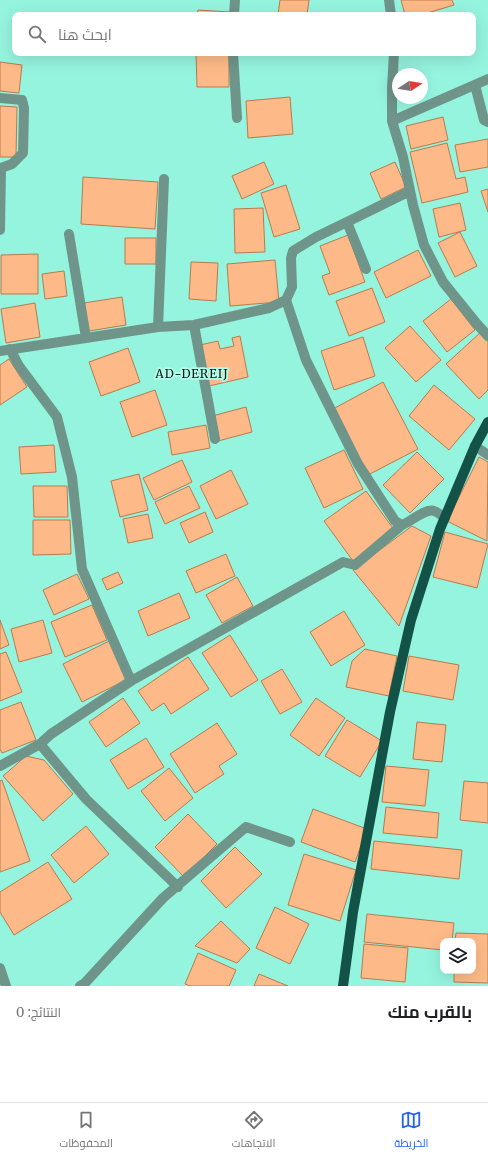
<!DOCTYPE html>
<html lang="ar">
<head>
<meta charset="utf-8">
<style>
  :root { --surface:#fff; --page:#f6f6f6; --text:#202124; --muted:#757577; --line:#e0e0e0; --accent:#2563eb }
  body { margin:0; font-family:Merriweather,Cairo,serif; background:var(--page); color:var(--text); direction:rtl }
  .controls { position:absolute; right:12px; bottom:12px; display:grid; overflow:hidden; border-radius:8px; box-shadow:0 4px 16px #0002 }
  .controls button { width:36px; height:36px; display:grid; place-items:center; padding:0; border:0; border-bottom:1px solid var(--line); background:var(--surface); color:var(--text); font:20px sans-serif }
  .compass { position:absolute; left:392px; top:68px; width:36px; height:36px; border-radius:50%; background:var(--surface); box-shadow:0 4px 16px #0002; rotate:78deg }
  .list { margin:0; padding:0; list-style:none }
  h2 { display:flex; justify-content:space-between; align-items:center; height:52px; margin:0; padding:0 16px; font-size:17px }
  h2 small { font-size:13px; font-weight:400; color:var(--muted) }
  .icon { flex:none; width:22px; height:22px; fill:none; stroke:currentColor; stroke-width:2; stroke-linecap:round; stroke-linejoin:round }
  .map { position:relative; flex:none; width:488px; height:986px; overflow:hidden; direction:ltr }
  .search { position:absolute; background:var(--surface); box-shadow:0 4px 16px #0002; left:12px; right:12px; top:12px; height:44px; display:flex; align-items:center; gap:10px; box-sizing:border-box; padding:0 14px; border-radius:8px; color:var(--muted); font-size:15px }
  .sheet { height:116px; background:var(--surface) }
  nav { display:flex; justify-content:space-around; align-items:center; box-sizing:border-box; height:56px; border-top:1px solid var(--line); background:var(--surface); font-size:11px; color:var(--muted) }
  nav a { display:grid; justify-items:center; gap:2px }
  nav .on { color:var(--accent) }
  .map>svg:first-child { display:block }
  .building { fill:#fdba88; stroke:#b77b4d }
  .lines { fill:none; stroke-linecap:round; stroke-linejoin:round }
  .minor { stroke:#6f948a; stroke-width:10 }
  .major { stroke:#135247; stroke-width:10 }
  .labels { text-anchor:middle; stroke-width:3.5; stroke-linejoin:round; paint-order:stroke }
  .quarter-label { font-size:12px; letter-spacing:1px; fill:#001a15; stroke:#b3fdeb }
</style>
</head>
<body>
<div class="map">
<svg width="488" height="986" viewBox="0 0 488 986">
  <rect width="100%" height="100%" fill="#95f4de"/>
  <path class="building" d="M280,0H309L307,15H278Z
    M401,0H452L454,5L421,15H405Z
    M198,10L230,12L229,15H197Z
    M196,53H229V87H197Z
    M0,62L22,65L19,93L0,91Z
    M290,97L293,134L248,138L246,101Z
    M0,106L17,107L16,157H0Z
    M443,117L448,140L411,149L406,126Z
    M488,139V167L460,172L455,145Z
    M447,143L456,179L465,177L468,192L422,203L410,152Z
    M264,162L274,184L242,199L232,176Z
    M395,162L406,187L381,199L370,173Z
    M83,177L158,182L155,229L81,224Z
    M286,185L300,229L274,237L261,193Z
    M488,189V212L481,191Z
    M460,203L466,230L439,237L433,209Z
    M263,208L265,252L235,253L234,209Z
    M460,232L477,266L455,277L438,243Z
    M348,235L365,282L329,295L322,276L330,273L320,246Z
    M125,238H156V264H125Z
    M418,250L431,276L386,298L374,272Z
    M38,254V294H1V255Z
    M275,260L279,302L230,306L227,264Z
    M191,262L218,263L216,301L189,299Z
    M64,271L67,296L45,299L42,274Z
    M372,288L385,322L349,336L336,301Z
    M122,297L126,325L89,331L84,303Z
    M451,299L475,330L447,352L423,321Z
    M35,303L40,337L6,343L1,309Z
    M410,326L441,360L416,382L385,348Z
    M481,332L488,340V390L479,399L446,364Z
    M240,336L248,377L209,386L200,345L218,341L220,349L234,346L232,338Z
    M363,337L375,376L334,390L321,351Z
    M128,348L140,382L101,396L89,362Z
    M9,359L27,387L0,405V365Z
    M383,382L418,449L368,475L333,409Z
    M434,385L475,419L449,450L409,416Z
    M155,390L167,425L132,437L120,402Z
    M246,407L252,432L218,441L212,416Z
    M206,425L210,448L172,455L168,432Z
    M54,445L56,472L21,474L19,447Z
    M344,450L363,489L324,508L305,468Z
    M417,452L444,479L410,513L383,485Z
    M479,457L488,462L487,541L447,521Z
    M182,460L192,482L154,500L143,478Z
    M231,470L248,504L216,519L200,486Z
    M139,474L148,510L120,517L111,481Z
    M33,486H67L68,517H34Z
    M189,486L200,508L165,524L155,502Z
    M366,491L395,531L353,561L324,521Z
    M205,512L213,532L189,543L180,523Z
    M148,514L153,538L128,543L123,519Z
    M33,520H70L71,554L33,555Z
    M412,526L431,536L399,626L353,570Z
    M445,532L488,544L477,588L433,577Z
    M226,554L235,576L196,593L186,571Z
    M118,572L123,583L107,590L102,579Z
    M77,574L89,599L54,615L43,590Z
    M237,577L253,606L222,623L206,595Z
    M179,593L190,618L148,636L138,611Z
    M92,605L107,640L65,657L51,622Z
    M344,611L365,645L331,666L310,632Z
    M0,620L9,645L0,649Z
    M43,620L52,653L19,662L11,629Z
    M230,635L258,680L231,697L202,653Z
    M109,641L128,679L82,702L63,664Z
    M365,649L397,656L389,696L346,687L352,661Z
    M6,652L22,692L0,701V654Z
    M409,656L459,665L453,700L403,691Z
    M188,657L209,689L171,714L164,703L152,711L138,691Z
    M282,669L302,702L280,714L261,681Z
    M123,698L140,723L106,747L89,722Z
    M316,698L345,718L319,756L290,735Z
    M21,702L36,740L2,753L0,749V710Z
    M347,720L382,741L360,777L325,756Z
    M417,722L446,725L442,762L413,759Z
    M217,723L237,754L219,766L224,774L195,793L170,754Z
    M146,738L164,767L128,789L110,760Z
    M26,756L44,760L73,794L43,821L3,776Z
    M386,766L429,770L425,806L382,802Z
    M169,768L193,798L165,821L141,791Z
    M2,780L30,861L0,872V781Z
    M464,781L488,783V823L460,820Z
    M386,807L439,813L437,838L383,833Z
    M313,809L367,829L355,862L301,842Z
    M188,814L217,844L184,877L155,847Z
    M86,826L109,854L74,883L51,855Z
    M374,841L462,850L459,879L371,869Z
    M235,847L262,874L226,908L201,881Z
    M304,854L356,870L340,921L288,905Z
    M48,862L72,899L14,935L0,912V892Z
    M275,907L309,924L290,964L256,948Z
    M367,914L454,923L452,941H443V950L364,942Z
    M221,921L250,949L237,963L195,946Z
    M456,933L488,934V983L454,982V971H473V941H455Z
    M364,944L408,948L405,982L361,978Z
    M198,953L236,970L229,986H190L185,984Z
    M259,974L288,986H254Z"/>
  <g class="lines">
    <path class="minor" d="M389,0L391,15
      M234,15L235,0
      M233,53L237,118
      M394,53L392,88V121L403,157L413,205L424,245L443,282L477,324L488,336
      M475,85L484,120L488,122
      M0,98L22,100L24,108L23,153L12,164L1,168L0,230
      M392,121L488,79
      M347,222L410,191
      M69,234L86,338
      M286,300L306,360L358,464L395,521L402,525C410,522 426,508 434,511C438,512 442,516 445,518
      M194,325L215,439
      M158,327L164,179
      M10,349L19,366L57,417L72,477L82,569L131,681L343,562L355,565L402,525
      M0,351L158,327L194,325L269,308L286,300L292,287L291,258L293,251L316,237L347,222L366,269
      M475,446L488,455
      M131,681L51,734L40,744L86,799L178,887
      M0,766L40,744
      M0,968L6,986
      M80,986L85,983L163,898L246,827L290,842"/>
    <path class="major" d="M343,986L353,912L390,712L411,620L440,529L475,446L488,422"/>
  </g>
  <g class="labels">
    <g class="quarter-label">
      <text x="192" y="378">AD-DEREIJ</text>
    </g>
  </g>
</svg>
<div class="controls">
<button><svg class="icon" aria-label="layers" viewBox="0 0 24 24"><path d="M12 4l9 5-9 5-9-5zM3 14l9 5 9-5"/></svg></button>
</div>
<svg class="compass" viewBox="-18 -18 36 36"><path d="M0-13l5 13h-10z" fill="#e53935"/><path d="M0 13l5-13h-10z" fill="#757577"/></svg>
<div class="search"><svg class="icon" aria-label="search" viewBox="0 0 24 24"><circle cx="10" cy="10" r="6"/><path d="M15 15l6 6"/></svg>ابحث هنا</div>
</div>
<section class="sheet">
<h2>بالقرب منك<small>النتائج: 0</small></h2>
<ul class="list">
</ul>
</section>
<nav>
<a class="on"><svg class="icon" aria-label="map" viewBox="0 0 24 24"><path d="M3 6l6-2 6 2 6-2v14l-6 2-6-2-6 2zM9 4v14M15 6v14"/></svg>الخريطة</a>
<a><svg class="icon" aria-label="directions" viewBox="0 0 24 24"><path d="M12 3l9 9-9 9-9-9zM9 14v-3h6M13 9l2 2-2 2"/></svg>الاتجاهات</a>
<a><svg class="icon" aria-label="saved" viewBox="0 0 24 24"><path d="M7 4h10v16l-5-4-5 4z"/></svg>المحفوظات</a>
</nav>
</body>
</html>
